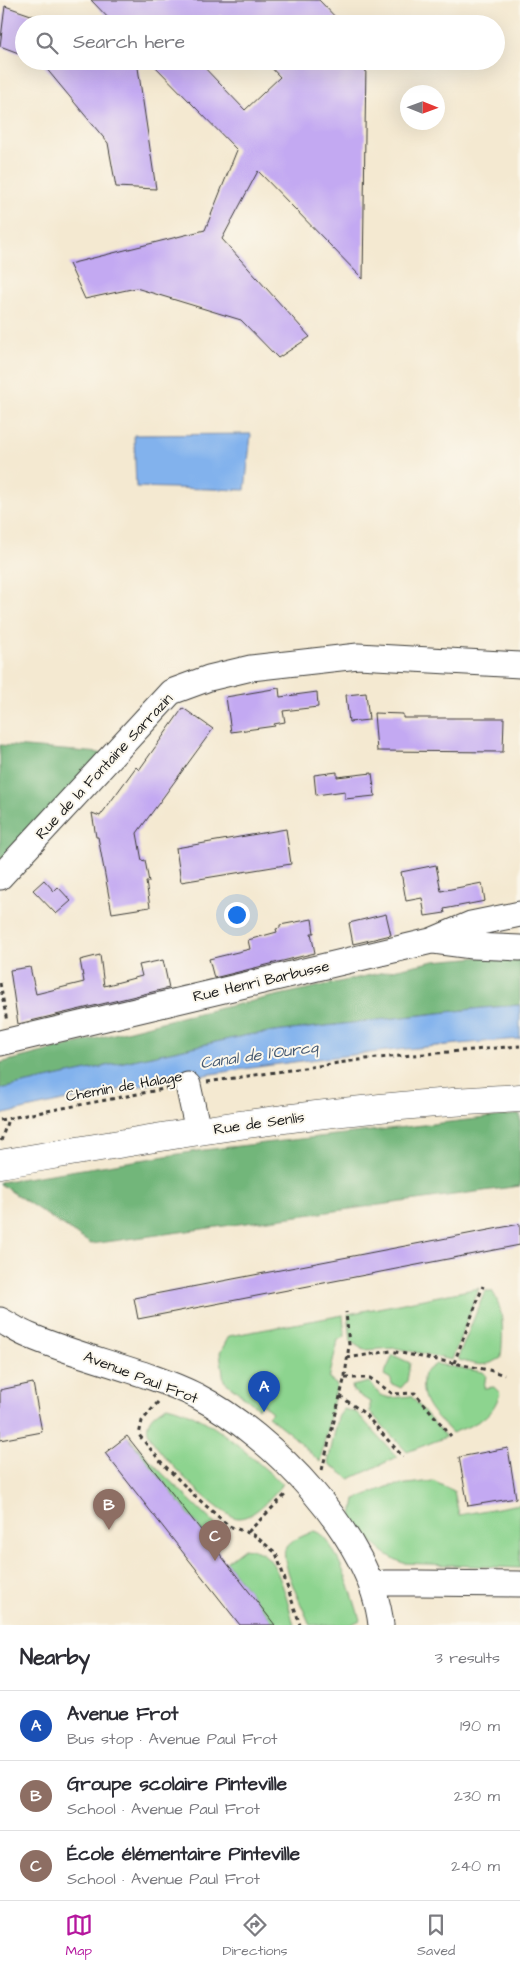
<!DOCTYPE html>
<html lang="en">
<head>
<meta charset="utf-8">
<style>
  :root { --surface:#fff; --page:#f7f7f7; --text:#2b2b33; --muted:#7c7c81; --line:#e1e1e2; --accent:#b5179e }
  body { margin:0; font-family:"Architects Daughter",sans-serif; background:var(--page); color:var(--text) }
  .compass { position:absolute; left:400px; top:85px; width:45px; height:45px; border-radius:50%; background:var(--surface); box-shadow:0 5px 20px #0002; rotate:91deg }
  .you { position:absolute; left:236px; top:914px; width:18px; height:18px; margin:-12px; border:4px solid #fff; border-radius:50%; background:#1a73e8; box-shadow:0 0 0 8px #1a73e833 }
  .badge { display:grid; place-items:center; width:32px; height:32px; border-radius:50%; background:var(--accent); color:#fff; font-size:16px; font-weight:700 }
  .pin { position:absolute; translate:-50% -41px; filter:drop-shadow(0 1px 2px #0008) }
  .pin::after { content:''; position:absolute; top:26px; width:18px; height:15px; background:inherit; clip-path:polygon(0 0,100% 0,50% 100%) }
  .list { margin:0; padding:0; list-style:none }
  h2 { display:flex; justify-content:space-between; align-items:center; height:65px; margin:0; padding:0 20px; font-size:21px }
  h2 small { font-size:16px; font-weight:400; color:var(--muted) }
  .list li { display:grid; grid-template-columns:32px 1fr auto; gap:15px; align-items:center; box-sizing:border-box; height:70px; padding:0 20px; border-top:1px solid var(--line) }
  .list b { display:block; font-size:19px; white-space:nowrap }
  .list p { margin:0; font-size:16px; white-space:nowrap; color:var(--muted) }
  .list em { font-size:16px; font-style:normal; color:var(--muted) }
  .icon { flex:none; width:28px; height:28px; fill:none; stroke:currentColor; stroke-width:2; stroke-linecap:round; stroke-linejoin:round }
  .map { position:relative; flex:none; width:520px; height:1625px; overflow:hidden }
  .search { position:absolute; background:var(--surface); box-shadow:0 5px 20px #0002; left:15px; right:15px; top:15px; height:55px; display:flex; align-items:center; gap:12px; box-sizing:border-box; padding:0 18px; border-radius:28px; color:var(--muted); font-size:19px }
  .sheet { height:275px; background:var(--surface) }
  nav { display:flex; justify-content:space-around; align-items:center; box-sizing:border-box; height:70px; border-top:1px solid var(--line); background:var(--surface); font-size:14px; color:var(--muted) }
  nav a { display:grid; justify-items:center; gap:2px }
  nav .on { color:var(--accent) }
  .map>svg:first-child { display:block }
  .green { fill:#8dd48f; stroke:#547856 }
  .forest { fill:#72b67a; stroke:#47694b }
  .water { fill:#82b2ed; stroke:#4f6784 }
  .building { fill:#c3a9f2 }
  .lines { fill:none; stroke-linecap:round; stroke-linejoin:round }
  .minor-casing { stroke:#3c3b37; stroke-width:27 }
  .major-casing { stroke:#3c3b37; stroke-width:29 }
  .path { stroke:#3c3b37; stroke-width:3; stroke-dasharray:4 4; stroke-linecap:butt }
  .minor { stroke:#fff; stroke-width:25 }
  .major { stroke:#fff; stroke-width:28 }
  .labels { text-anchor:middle; stroke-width:4; stroke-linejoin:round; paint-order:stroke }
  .street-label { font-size:15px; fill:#1c1c1c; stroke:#fbf7ec }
  .water-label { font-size:16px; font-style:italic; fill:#455870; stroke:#fbf7ec }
</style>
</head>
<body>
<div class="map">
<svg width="520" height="1625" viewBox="0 0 520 1625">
  <rect width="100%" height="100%" fill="#fbf7ec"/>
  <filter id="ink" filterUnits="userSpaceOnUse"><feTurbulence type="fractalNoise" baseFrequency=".02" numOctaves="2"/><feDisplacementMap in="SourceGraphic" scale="10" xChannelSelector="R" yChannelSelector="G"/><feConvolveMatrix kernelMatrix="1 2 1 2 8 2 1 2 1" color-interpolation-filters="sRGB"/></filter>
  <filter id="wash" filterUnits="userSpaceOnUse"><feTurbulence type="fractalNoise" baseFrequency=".0096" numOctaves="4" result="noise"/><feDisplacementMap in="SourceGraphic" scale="20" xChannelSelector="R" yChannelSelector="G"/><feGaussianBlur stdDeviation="1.12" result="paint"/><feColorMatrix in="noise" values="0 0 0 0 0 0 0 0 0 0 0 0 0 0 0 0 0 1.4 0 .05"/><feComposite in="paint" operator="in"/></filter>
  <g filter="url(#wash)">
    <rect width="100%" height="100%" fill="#f4e9d1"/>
    <path class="green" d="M479,1288L452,1360L396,1348L364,1350L351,1342L348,1314Z
      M485,1291H492C505,1310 503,1335 501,1358C484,1368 477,1365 459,1360V1355Z
      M343,1315L345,1336L338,1340L329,1379L337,1385L320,1462L293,1436L268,1416L272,1412L262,1404L258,1408L224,1381L220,1353L229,1336Z
      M393,1355L410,1363L407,1381L401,1388L392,1384L391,1379L384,1375Z
      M436,1364L483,1372L486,1375L484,1388L494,1387L500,1393C492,1419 475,1424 452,1433C433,1412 418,1403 424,1373Z
      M369,1382L380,1395L390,1398L411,1396L446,1437L407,1452L370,1412V1402L353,1391L352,1386Z
      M167,1406C214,1417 247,1455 283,1484C272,1495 256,1518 238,1518C222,1519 151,1448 148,1432C145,1419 157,1411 167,1406Z
      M344,1409L357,1413L397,1457L350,1479L328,1463L338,1417Z
      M127,1436L163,1474L221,1530L210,1541Z
      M433,1481L454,1491L459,1515L520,1504V1568L403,1563C379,1553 366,1537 352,1516L355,1499L390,1486Z
      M314,1531C335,1535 355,1602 360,1620L350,1625H310C304,1610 278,1559 286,1547C291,1540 306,1535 314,1531Z
      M244,1548C252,1549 260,1551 266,1556C280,1567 289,1608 294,1625H275L226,1562Z"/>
    <path class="forest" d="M0,745L114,754L0,877Z
      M502,955H520V1005L482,1008L248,1035L0,1089V1063L185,1016L434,961Z
      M520,1114V1186L91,1244L0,1184V1182L204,1150Z"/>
    <path class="water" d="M251,434L245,490L136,487L134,435Z
      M520,1005V1039C346,1052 170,1075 0,1115V1089L248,1035L482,1008Z"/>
    <g id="blocks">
      <path class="building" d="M91,0H319L342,24H229L220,15L212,24H114Z
        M5,6L51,22V24H24V55L0,46Z
        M40,61H137L156,189L116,187L108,143Z
        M150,61H198L245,110L280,77L265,61H366L363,279L258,171L222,239L310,337L278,358L241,320L136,288L85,299L69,264L205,230L237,150Z
        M279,688L280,697L317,692L318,707L283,711L285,722L274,724L275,726L231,732L226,697Z
        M366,693L369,720L349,722L346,695Z
        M183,708L213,729L137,833L142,861L145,860L149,882H146L150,907L112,913L98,837H96L92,813L100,816L136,767L139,770Z
        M374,713L403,714V718H504L503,752L377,751Z
        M337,772V777L372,773L375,796L345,799V791L316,795L314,775Z
        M286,829L291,864L181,882L176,848Z
        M436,865L441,891L482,883L485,901L444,909L445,913L425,916L422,898L406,901L401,872Z
        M44,880L54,891L58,887L71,901L56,914L33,890Z
        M386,914L391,935L353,944L349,923Z
        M312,919L314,933H311L315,953L214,978L209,959L250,949L248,940L277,932L276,929L280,928V925Z
        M100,955L104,986L142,976L139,965L163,960L169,988L18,1024L10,970L30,967L36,994L84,982L80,960Z
        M520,1224V1245L138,1319L134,1298Z
        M33,1383L42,1432L0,1440V1390Z
        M127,1436L226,1562L275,1625H240L105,1453Z
        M508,1448L516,1498L468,1506L459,1457Z"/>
    </g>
  </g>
  <g filter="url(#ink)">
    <use href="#blocks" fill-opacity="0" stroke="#3c3b37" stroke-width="1"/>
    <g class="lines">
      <g class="minor-casing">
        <path id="minor" d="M0,877L171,692L209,678L251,668L358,656L520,665
          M434,941L472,946L520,948
          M0,1043L431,941L471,924L520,914
          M188,1085L198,1131
          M0,1320C10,1325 19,1332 30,1336C84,1359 144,1370 197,1396C272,1435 372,1538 381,1625
          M372,1586L385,1583H419L520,1584"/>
      </g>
      <g class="major-casing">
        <path id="major" d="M0,1164C124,1143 247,1121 372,1109C421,1103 471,1101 520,1098"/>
      </g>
      <path class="path" d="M0,983L7,1022
        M207,1082L366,1059L520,1046
        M0,1120L169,1088
        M1,1141L8,1119
        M347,1358L391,1351L489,1370L504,1375
        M454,1363L483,1286
        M345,1378H370L393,1394L415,1393L451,1436
        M340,1396L364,1413L403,1457
        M158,1402L142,1421L139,1435L162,1463L196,1497L229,1526L254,1535L276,1553L300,1625
        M322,1470L345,1376L349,1345L346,1312
        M248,1532L286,1494"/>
      <use href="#minor" class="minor"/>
      <use href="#major" class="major"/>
    </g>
  </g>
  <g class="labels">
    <g class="street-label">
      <text transform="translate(104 766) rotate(-47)" y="5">Rue de la Fontaine Sarrazin</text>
      <text transform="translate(261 981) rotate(-13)" y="5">Rue Henri Barbusse</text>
      <text transform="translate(124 1086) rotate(-10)" y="5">Chemin de Halage</text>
      <text transform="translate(259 1123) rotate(-8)" y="5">Rue de Senlis</text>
      <text transform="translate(141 1377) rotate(21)" y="5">Avenue Paul Frot</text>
    </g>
    <g class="water-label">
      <text transform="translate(259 1054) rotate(-8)" y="6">Canal de l'Ourcq</text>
    </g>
  </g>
</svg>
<svg class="compass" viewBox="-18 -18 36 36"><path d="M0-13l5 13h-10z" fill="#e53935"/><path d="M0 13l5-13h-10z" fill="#7c7c81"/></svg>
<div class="you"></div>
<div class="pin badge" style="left:264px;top:1412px;background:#1a4fb4">A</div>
<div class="pin badge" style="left:109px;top:1530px;background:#8d6e63">B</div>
<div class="pin badge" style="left:215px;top:1561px;background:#8d6e63">C</div>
<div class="search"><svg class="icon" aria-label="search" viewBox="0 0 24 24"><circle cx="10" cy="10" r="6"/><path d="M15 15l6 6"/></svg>Search here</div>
</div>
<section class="sheet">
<h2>Nearby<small>3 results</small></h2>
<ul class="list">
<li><span class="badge" style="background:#1a4fb4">A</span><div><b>Avenue Frot</b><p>Bus stop · Avenue Paul Frot</p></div><em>190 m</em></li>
<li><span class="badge" style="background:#8d6e63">B</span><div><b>Groupe scolaire Pinteville</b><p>School · Avenue Paul Frot</p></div><em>230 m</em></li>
<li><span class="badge" style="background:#8d6e63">C</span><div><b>École élémentaire Pinteville</b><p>School · Avenue Paul Frot</p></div><em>240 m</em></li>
</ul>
</section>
<nav>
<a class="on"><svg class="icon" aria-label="map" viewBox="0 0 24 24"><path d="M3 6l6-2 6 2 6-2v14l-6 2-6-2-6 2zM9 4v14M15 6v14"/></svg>Map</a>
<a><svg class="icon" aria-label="directions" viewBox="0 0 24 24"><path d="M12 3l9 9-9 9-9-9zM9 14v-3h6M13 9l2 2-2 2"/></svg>Directions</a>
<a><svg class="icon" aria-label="saved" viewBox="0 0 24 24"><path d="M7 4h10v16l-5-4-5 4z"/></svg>Saved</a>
</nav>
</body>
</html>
